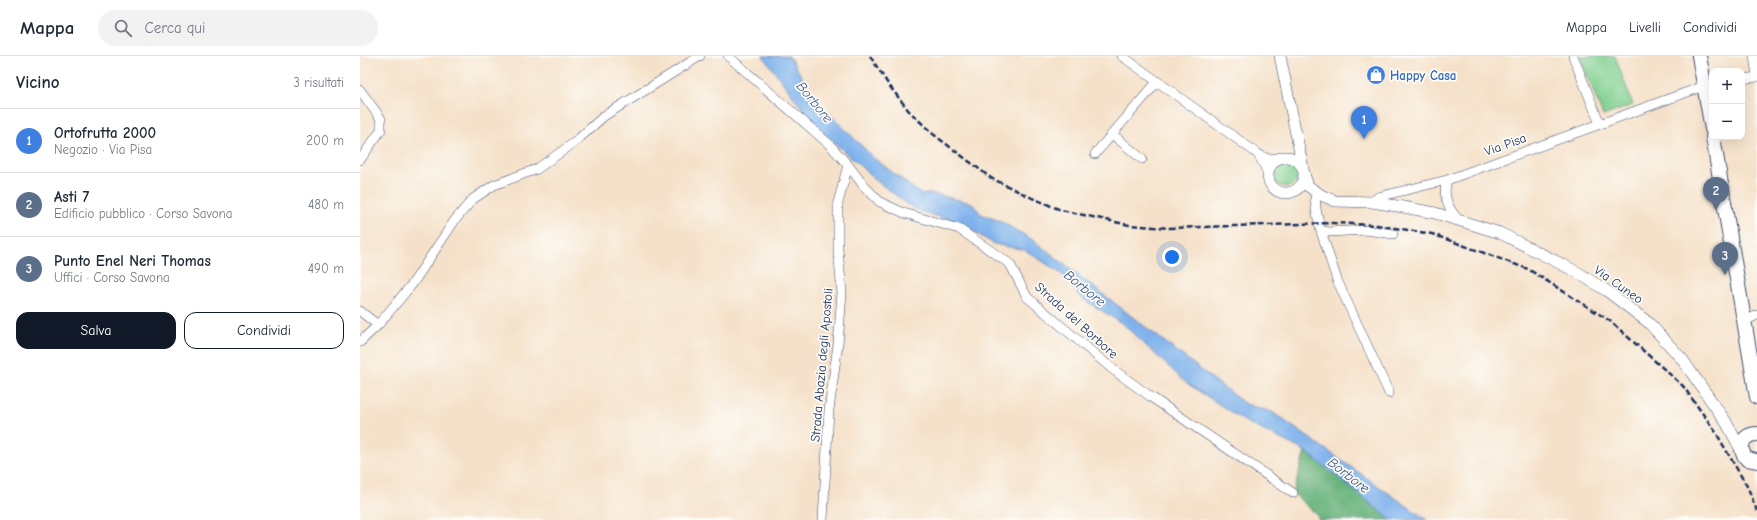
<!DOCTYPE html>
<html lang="it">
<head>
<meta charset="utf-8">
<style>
  :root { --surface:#fff; --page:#f2f2f3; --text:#1f2937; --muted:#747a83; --line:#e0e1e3; --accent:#111827 }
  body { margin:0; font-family:"Comic Neue",sans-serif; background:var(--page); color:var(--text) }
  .controls { position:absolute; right:12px; top:12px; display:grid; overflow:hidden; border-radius:8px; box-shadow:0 4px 16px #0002 }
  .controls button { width:36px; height:36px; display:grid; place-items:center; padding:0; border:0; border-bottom:1px solid var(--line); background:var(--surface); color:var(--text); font:20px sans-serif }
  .you { position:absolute; left:812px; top:201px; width:14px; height:14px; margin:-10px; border:3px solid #fff; border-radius:50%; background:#1a73e8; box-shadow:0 0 0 6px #1a73e833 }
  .badge { display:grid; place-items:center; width:26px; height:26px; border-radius:50%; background:var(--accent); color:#fff; font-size:13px; font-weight:700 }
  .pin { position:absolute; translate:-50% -33px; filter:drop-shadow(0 1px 2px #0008) }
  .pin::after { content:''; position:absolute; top:21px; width:14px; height:12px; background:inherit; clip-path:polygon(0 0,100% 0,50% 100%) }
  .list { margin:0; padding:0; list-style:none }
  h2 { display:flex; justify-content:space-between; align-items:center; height:52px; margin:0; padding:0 16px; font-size:17px }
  h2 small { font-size:13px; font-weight:400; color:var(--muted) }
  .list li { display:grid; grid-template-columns:26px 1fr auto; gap:12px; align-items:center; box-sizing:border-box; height:64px; padding:0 16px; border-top:1px solid var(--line) }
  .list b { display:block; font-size:15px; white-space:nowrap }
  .list p { margin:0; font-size:13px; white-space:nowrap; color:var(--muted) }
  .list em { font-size:13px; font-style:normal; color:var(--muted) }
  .actions { display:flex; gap:8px; padding:12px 16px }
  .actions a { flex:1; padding:9px 0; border:1px solid var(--accent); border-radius:12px; text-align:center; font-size:14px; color:var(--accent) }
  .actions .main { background:var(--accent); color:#fff }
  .icon { flex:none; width:22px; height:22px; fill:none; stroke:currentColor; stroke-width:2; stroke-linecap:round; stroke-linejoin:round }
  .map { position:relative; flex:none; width:1397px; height:464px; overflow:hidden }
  header { display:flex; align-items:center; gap:24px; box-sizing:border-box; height:56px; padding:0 20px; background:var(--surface); border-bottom:1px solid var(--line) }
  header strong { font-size:19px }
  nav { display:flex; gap:22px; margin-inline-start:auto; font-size:14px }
  .search { width:280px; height:36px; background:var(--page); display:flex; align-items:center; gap:10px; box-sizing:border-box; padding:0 14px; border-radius:22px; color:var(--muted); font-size:15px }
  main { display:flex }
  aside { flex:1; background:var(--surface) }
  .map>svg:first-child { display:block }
  .green { fill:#80d091; stroke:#4e8078 }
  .forest { fill:#68b27b; stroke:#42706c }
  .water { fill:#7fb2ec; stroke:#4d70a5 }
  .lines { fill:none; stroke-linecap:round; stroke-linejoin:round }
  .minor-casing { stroke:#3c4a6e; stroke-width:10 }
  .tertiary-casing { stroke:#3c4a6e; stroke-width:12 }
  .primary-casing { stroke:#3c4a6e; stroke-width:16 }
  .minor { stroke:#fff; stroke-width:9 }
  .tertiary { stroke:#fff; stroke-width:11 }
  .primary { stroke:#fff; stroke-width:14 }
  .rail { stroke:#1b2f5e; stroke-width:2.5; stroke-dasharray:6 3; stroke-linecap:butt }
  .labels { text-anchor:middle; stroke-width:3.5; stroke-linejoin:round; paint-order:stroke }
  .shop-label { font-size:13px; font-weight:bold; fill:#366cbe; stroke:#fdfcf7; text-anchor:start }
  .street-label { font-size:13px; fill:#1b2f5e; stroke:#fdfcf7 }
  .water-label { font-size:14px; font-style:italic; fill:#395689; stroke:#fdfcf7 }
</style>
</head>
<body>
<header>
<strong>Mappa</strong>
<div class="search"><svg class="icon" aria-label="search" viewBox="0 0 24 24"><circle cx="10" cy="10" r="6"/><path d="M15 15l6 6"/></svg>Cerca qui</div>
<nav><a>Mappa</a><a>Livelli</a><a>Condividi</a></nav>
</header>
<main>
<aside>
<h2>Vicino<small>3 risultati</small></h2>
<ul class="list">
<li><span class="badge" style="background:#3f7fe0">1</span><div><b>Ortofrutta 2000</b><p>Negozio · Via Pisa</p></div><em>200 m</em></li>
<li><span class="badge" style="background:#5c6f8a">2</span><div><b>Asti 7</b><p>Edificio pubblico · Corso Savona</p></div><em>480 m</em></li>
<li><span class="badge" style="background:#5c6f8a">3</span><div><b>Punto Enel Neri Thomas</b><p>Uffici · Corso Savona</p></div><em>490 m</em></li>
</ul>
<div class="actions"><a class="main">Salva</a><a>Condividi</a></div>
</aside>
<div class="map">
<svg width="1397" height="464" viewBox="0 0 1397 464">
  <rect width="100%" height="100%" fill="#fdfcf7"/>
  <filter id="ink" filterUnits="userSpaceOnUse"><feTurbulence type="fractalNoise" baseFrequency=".025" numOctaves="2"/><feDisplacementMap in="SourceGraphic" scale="8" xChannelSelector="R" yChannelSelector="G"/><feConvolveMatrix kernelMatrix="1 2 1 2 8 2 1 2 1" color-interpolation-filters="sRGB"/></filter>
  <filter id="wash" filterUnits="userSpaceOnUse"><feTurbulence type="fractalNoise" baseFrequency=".012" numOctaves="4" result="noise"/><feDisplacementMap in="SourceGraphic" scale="16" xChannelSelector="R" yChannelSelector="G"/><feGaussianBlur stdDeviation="0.9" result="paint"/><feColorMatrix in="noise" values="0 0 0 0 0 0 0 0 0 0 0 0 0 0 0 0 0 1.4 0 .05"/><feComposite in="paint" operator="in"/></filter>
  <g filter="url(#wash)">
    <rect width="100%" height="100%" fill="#f5e1c9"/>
    <path class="green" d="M1220,0H1255L1273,49L1243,60Z
      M914 119a12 12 0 1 1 24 0a12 12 0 1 1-24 0Z"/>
    <path class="forest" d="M945,395L1031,464H959L956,458L933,437Z"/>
    <path class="water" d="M403,0H429L457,45L515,103L562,139L571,137L612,147L621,158L640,165L673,184L885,348L912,356L1067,464H1031L945,395L886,366L825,326L763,268L721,242L702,218L665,194L634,188L601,168L554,153L518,126L453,67Z"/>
  </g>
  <g filter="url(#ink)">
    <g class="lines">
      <g class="minor-casing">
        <path id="minor" d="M368,0L469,88L488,109L504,130L520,146L544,157L599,173L650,208L667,241L751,312L791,341L933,437
          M762,0L898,98L908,103L919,102
          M1213,0L1240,68
          M1394,0L1397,20
          M1382,23L1397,21
          M0,34L21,63V74L0,104
          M752,78L782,103
          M735,98L797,26
          M898,98L905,111L908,120
          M1087,124C1082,141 1088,151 1098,164
          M955,136L956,153L960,172L977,224L1029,337
          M1012,146L1018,141L1087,124L1344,30L1352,29
          M961,174L969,176L1006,174L1033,178
          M0,255L18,269
          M1385,265L1397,259
          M0,286L18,269L53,227L95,164L113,143L134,129L177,113L215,86L244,60L340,0
          M463,464L469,354L478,288L482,237L478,193V147L488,109"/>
      </g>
      <g class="tertiary-casing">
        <path id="tertiary" d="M920,0L943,112
          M908 119a18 18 0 1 1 36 0a18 18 0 1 1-36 0Z
          M944,118L948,130L961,139L975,145L1012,146L1043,151L1075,157L1140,177L1217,216L1247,235L1289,267L1322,303L1366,366L1382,396"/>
      </g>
      <g class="primary-casing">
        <path id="primary" d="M1339,0L1352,73
          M1353,81L1397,341
          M1397,378C1382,378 1377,393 1387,403L1397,405"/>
      </g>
      <use href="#minor" class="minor"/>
      <use href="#tertiary" class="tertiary"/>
      <use href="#primary" class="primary"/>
      <path class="rail" d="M510,0L528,28L549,55L573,78L631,122L672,142L701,154L769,169L808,172L972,167L1017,169L1072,178L1168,213L1250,265L1323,330L1355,375L1388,432L1397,455"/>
    </g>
  </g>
  <defs>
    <g id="shop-disc" transform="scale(1)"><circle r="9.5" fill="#3f7fe0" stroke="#fdfcf7"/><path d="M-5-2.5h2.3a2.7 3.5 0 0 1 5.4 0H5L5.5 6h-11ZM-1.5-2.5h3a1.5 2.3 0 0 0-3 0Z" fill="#fff"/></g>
  </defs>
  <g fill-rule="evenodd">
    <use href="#shop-disc" x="1016" y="19"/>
  </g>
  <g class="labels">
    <g class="shop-label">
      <text x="1030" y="24">Happy Casa</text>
    </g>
    <g class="street-label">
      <text transform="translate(1145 88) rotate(-20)" y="5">Via Pisa</text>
      <text transform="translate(1259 228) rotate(35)" y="5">Via Cuneo</text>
      <text transform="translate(717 264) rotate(42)" y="5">Strada del Borbore</text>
      <text transform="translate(461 309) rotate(-85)" y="5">Strada Abazia degli Apostoli</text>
    </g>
    <g class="water-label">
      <text transform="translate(455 46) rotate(51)" y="5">Borbore</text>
      <text transform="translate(725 232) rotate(39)" y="5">Borbore</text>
      <text transform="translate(989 419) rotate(38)" y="5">Borbore</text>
    </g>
  </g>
</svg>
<div class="controls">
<button>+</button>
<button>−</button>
</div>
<div class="you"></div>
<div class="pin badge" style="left:1004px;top:83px;background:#3f7fe0">1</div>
<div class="pin badge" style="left:1356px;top:154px;background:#5c6f8a">2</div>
<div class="pin badge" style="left:1365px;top:219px;background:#5c6f8a">3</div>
</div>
</main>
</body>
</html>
